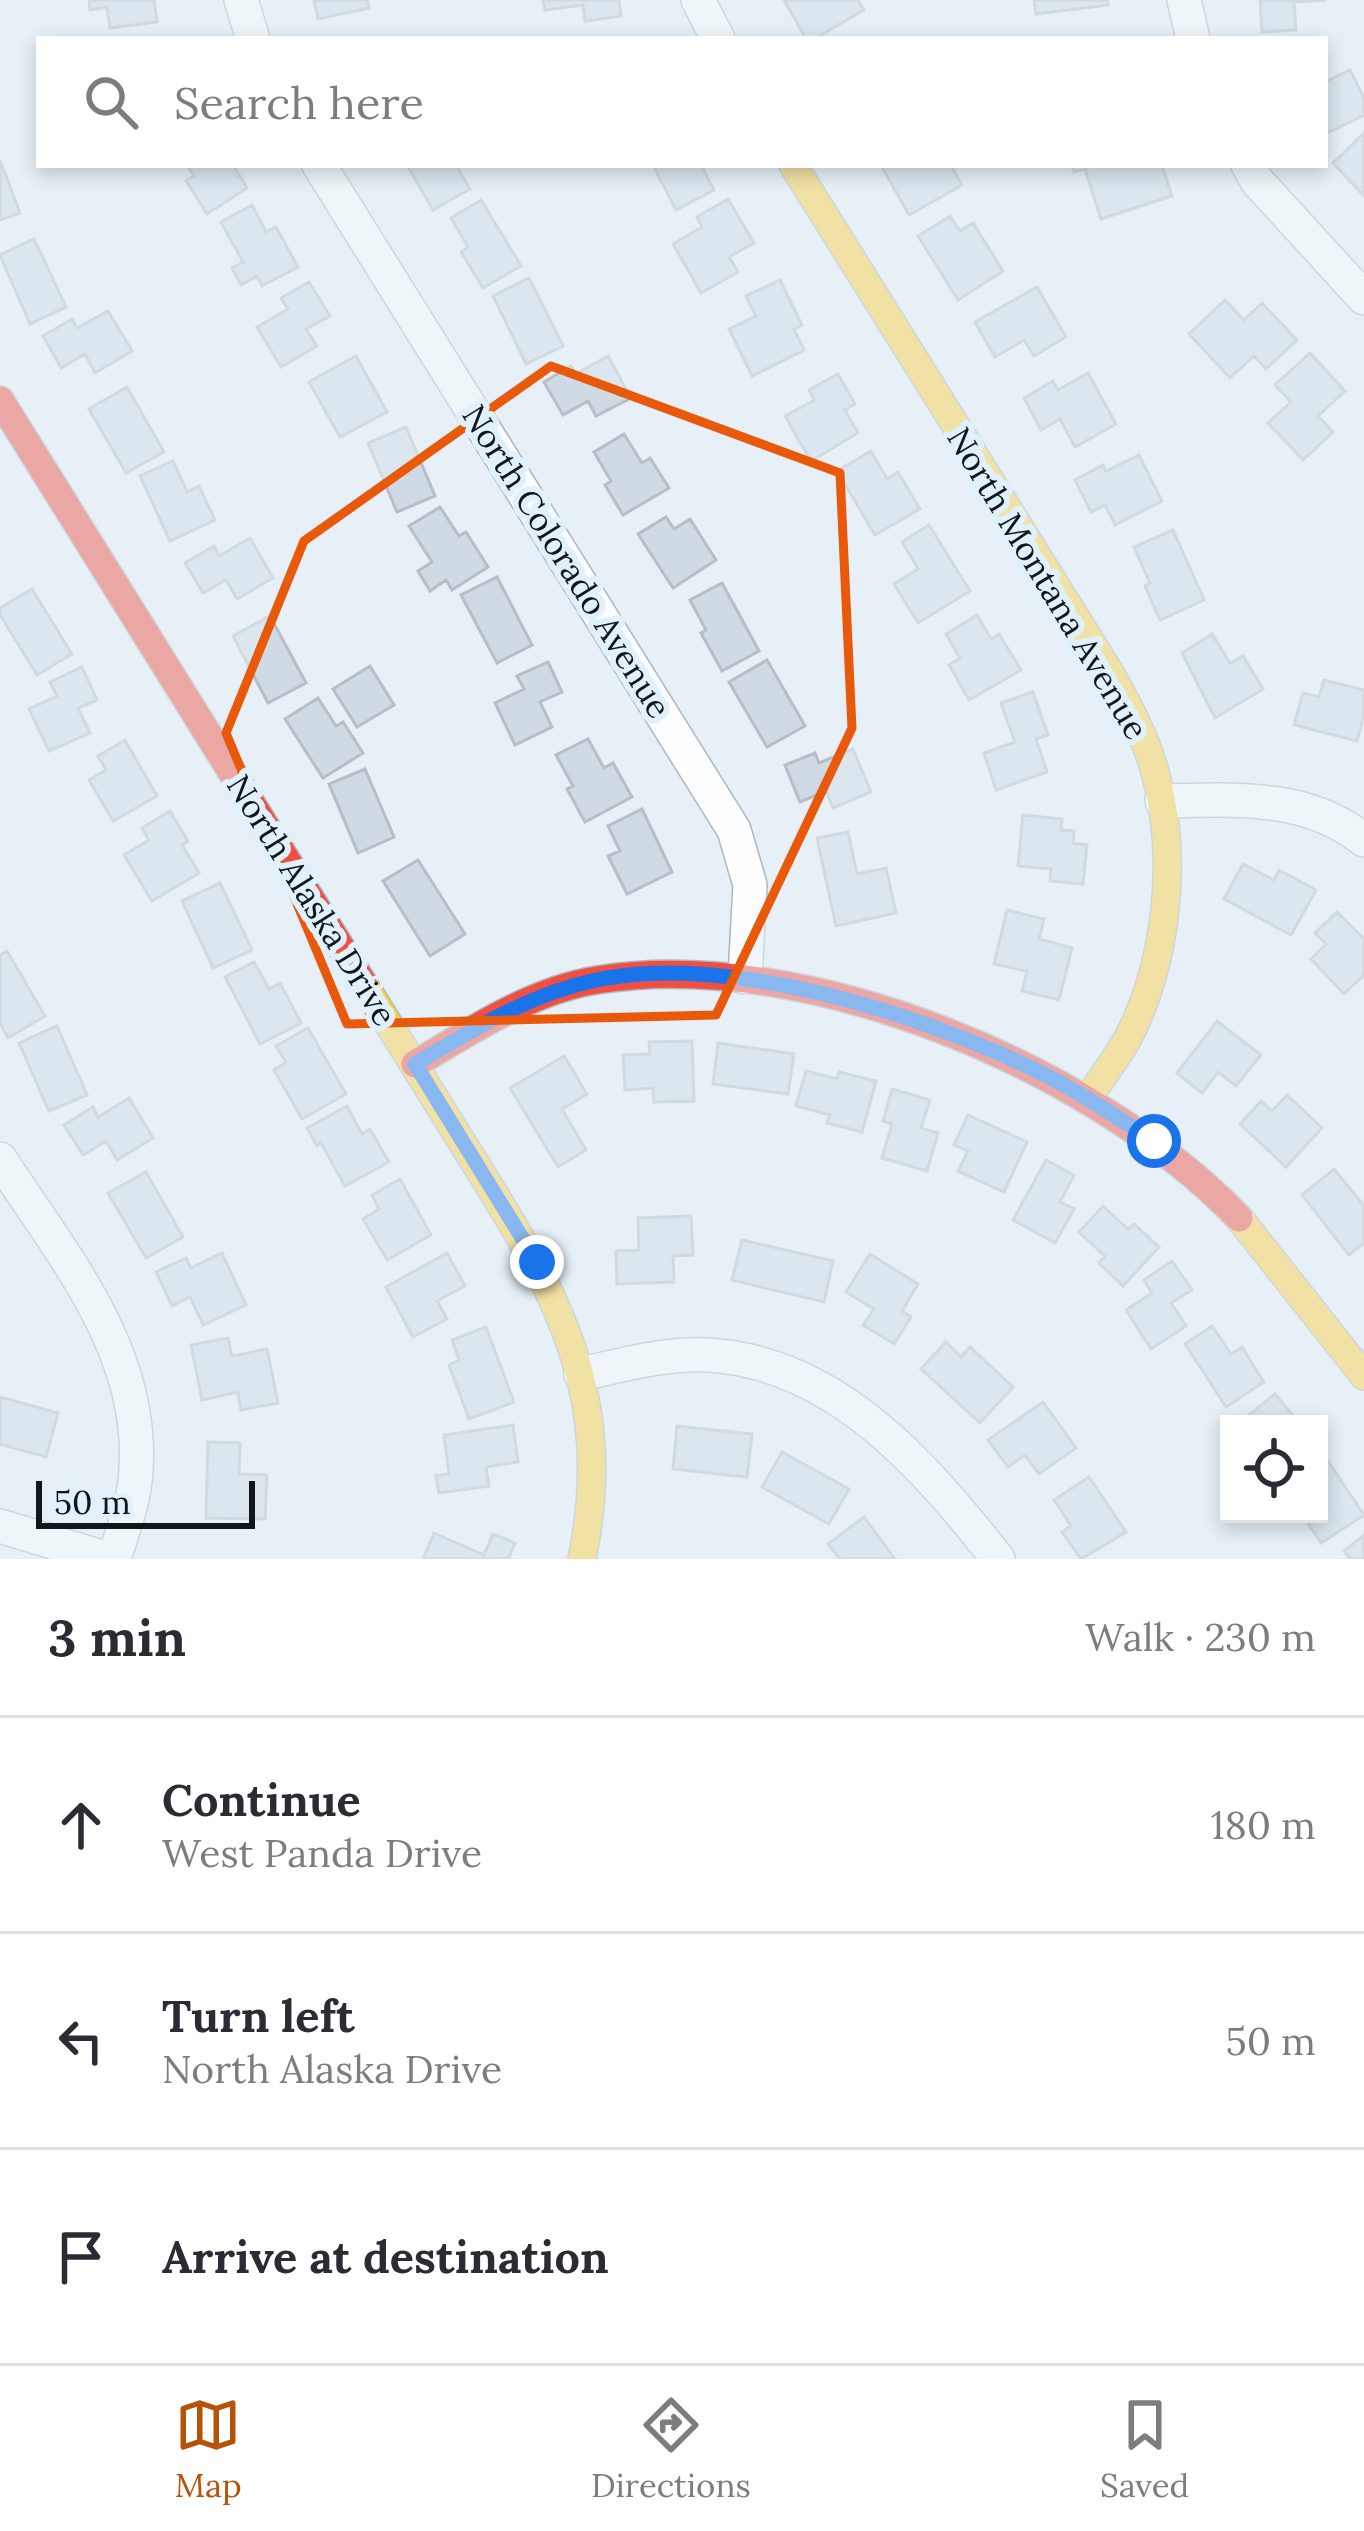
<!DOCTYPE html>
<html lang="en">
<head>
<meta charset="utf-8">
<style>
  :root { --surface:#fff; --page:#f7f7f7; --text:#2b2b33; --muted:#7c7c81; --line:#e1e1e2; --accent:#b45309 }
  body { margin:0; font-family:Lora,serif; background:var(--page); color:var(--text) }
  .controls { position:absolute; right:36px; bottom:36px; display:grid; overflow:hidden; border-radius:0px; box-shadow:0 6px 18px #0003 }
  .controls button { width:108px; height:108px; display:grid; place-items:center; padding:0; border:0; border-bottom:3px solid var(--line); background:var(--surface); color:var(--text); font:60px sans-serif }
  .scale { position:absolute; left:36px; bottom:30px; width:219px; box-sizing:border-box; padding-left:12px; border:6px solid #101619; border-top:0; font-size:33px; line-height:42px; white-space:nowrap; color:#101619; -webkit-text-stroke:9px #e0f1fc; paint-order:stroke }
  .stop { position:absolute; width:36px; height:36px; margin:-27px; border:9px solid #1a73e8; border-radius:50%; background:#fff }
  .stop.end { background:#1a73e8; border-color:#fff; box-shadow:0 3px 12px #0008 }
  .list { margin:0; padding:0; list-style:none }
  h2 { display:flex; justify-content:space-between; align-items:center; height:156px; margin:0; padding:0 48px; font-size:51px }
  h2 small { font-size:39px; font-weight:400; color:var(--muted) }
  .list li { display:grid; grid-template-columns:78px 1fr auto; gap:36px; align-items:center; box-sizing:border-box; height:216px; padding:0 48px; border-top:3px solid var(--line) }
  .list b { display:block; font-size:45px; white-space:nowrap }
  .list p { margin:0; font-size:39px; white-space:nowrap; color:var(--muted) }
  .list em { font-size:39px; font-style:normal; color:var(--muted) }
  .icon { flex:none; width:66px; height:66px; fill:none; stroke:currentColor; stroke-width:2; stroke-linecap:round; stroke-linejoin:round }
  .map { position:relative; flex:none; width:1364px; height:1559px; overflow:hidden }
  .search { position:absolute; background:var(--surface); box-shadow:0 6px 18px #0003; left:36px; right:36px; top:36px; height:132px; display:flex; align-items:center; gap:30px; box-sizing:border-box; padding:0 42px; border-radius:0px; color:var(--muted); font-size:45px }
  .sheet { height:804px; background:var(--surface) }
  nav { display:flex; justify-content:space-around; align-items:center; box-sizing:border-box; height:168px; border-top:3px solid var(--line); background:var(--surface); font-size:33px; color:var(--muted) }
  nav a { display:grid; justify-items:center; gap:6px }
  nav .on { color:var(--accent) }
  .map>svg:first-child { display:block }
  .building { fill:#cfdae5; stroke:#b8bec3; stroke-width:3 }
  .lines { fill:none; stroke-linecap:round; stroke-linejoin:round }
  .street-casing { stroke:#b0b7bc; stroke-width:36 }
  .slow-casing { stroke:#b0b7bc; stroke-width:30 }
  .jam-casing { stroke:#b0b7bc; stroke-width:30 }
  .street { stroke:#fbfdfe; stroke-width:33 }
  .slow { stroke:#ffcf43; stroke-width:27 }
  .jam { stroke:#f24e42; stroke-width:27 }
  .route { stroke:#1a73e8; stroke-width:15 }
  .marked { fill:none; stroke:#e8590c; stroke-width:9; stroke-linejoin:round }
  .labels { text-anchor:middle; stroke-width:12; stroke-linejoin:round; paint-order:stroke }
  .street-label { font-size:33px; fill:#101619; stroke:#e0f1fc }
</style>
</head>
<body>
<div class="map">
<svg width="1364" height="1559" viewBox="0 0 1364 1559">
  <rect width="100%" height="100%" fill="#e6f0f6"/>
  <path class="building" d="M89,0H154L157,22L110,28L107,7L90,10Z
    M314,0H367L369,8L318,19Z
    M543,0H619L621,16L585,21L583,5L545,10Z
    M784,0H858L864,10L814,39H806Z
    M1034,0H1107L1108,5L1036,14Z
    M1260,0H1326L1294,2L1296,30L1262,32Z
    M1350,70L1364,98V115L1325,134V82Z
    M1364,133V196L1333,163Z
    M0,160L20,213L0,220Z
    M187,165H233L247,188L207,214L186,181L194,176Z
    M407,165H456L470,189L433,210Z
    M653,165H701L714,190L676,210Z
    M881,165H951L962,185L909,215Z
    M1072,165H1162L1172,196L1101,219L1085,169L1074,172Z
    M728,199L754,243L729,257L738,272L701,293L673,244L702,227L697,217Z
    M481,200L521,266L483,288L461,252L468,247L451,218Z
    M252,205L266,232L276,227L298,267L262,286L257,276L241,285L232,268L243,262L221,222Z
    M950,216L960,231L973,223L1003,271L958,300L918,236Z
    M34,239L66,307L30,324L0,255Z
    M529,278L563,346L526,364L493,296Z
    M780,280L802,325L794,329L804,350L752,376L729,329L756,316L746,296Z
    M309,282L330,316L306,329L317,346L281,367L257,327L288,309L281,298Z
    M1037,287L1066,337L1034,356L1024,340L995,357L975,322Z
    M1225,300L1244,320L1262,303L1297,340L1266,369L1254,356L1230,378L1189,334Z
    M108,311L132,351L95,373L85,354L61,368L43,336L72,319L77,328Z
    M1310,353L1345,391L1318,416L1333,432L1303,460L1268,423L1291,402L1275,385Z
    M356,356L387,412L340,437L309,382Z
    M608,356L631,398L596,416L588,401L563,415L544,382L571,366L576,374Z
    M1088,373L1116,424L1075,447L1060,419L1041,430L1024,398L1053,381L1058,390Z
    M838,374L855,404L845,410L858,433L811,461L785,416L815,400L809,390Z
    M127,387L164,452L126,473L89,409Z
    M406,427L435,496L397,512L368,443Z
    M624,434L642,463L650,458L669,488L623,515L605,485L611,481L594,452Z
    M871,451L887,479L898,472L920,509L875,535L837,471Z
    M1139,455L1162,501L1115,525L1105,505L1091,512L1075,480L1103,465L1106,471Z
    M173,461L187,492L199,486L215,520L170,541L140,476Z
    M440,507L459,536L466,532L488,567L452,590L446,580L430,591L418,571L432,562L409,526Z
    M666,517L674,529L690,519L716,560L673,588L638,534Z
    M929,525L970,591L918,623L894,584L918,569L902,542Z
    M1173,530L1204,600L1160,620L1145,586L1150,583L1134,547Z
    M250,538L273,578L237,599L226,580L203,593L185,563L214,546L219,556Z
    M497,577L532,645L497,663L461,595Z
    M722,583L759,651L722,671L701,633L706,630L690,600Z
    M32,589L72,654L37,675L0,615V608Z
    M977,615L991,639L999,634L1021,670L969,700L949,665L960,658L946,634Z
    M270,616L306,683L268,703L233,636Z
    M1212,634L1230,663L1243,656L1263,689L1215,718L1182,653Z
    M767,660L805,726L767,747L729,682Z
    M548,662L562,692L540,702L552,727L515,745L495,703L524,689L517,676Z
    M370,666L394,705L357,727L333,689Z
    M82,667L97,700L78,708L90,733L49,751L29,709L57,696L50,682Z
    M1324,680L1364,690V715L1357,741L1294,725L1303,693L1319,697Z
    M1033,692L1048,735L1036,739L1047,772L996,790L984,753L1015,742L1001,703Z
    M318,698L336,726L343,722L363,753L323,778L285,719Z
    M588,739L604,768L613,763L632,797L585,822L567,789L573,786L556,755Z
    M125,740L157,796L113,821L89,780L106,770L98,756Z
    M853,749L871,792L833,808L826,791L800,802L785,765L815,753L819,763Z
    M365,769L394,837L358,853L329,784Z
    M642,809L672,872L627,894L608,856L620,851L608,826Z
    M170,811L188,841L182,845L199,873L152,901L124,855L149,840L142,828Z
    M1023,815L1062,819L1061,830L1074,831L1073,843L1087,845L1083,884L1050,881L1051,869L1018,866Z
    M848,832L857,874L886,868L896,913L836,926L817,838Z
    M418,860L465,934L430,956L383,881Z
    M1243,864L1274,880L1279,870L1316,890L1291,935L1224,899Z
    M220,883L252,950L213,968L182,901Z
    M1007,910L1044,919L1039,939L1072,948L1059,1000L1022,991L1027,971L994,964Z
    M1337,912L1364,939V975L1344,994L1311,959L1326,944L1315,933Z
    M7,951L45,1016L8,1038L0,1023V955Z
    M254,962L269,989L280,983L301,1023L260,1044L225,977Z
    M1217,1021L1261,1055L1236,1086L1218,1072L1202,1093L1177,1073Z
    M57,1026L87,1095L49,1111L19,1043Z
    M308,1028L346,1094L302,1119L274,1070L286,1062L276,1046Z
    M692,1041L694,1101L654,1102L653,1088L625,1090L623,1055L650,1054L649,1042Z
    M718,1043L794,1054L788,1094L713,1084Z
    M564,1056L587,1094L562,1109L586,1150L558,1167L510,1088Z
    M806,1071L837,1079L839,1072L876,1081L862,1132L827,1123L830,1115L796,1106Z
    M892,1089L930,1100L921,1128L938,1133L927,1171L882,1158L892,1124L883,1121Z
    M1287,1095L1322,1128L1286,1167L1240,1124L1261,1101L1272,1111Z
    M129,1098L153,1138L117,1160L106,1141L83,1155L64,1125L93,1107L98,1117Z
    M347,1106L362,1134L370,1129L389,1162L345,1186L321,1143L317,1146L307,1128Z
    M968,1115L1027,1142L1004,1192L958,1171L968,1151L954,1145Z
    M1046,1160L1074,1175L1060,1202L1074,1209L1055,1243L1013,1220Z
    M1334,1169L1364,1206V1243L1349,1255L1302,1195Z
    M146,1172L183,1237L146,1258L108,1193Z
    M400,1179L431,1235L387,1260L363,1219L379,1209L372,1195Z
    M1103,1206L1128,1229L1134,1224L1159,1247L1123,1286L1099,1263L1105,1256L1079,1232Z
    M691,1216L693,1255L673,1256L674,1282L617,1284L616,1251L639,1250L638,1218Z
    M742,1240L833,1261L824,1302L732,1280Z
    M222,1253L246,1305L203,1325L190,1297L172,1306L156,1272L186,1258L191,1268Z
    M447,1253L465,1286L437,1301L447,1319L413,1337L386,1287Z
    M870,1254L918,1284L902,1311L911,1317L894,1344L863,1325L874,1309L846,1292Z
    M1172,1261L1192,1290L1171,1303L1186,1326L1151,1349L1126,1310L1152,1293L1144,1280Z
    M1212,1326L1231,1354L1242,1347L1264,1382L1226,1407L1185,1344Z
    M486,1327L514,1402L469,1419L449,1365L459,1360L452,1340Z
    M228,1338L232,1356L267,1349L278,1403L241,1410L238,1392L202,1400L191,1345Z
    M946,1342L961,1357L970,1347L1013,1387L980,1423L921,1369Z
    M1275,1394L1300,1424H1254L1249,1415Z
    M0,1397L58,1413L46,1457L0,1444Z
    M1043,1402L1076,1448L1039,1474L1025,1455L1008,1467L988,1440Z
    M513,1425L518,1462L486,1467L489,1486L439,1493L436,1476L449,1474L444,1435Z
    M677,1426L752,1434L747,1477L673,1469Z
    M208,1442L240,1443L239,1474L267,1475L265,1519L206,1518Z
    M782,1452L849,1489L829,1524L762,1487Z
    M1328,1461L1364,1515L1321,1543L1302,1514H1319V1467Z
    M1089,1477L1126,1532L1081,1559L1062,1532L1071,1526L1054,1500Z
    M864,1517L895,1559H840L828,1544Z
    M434,1533L484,1555L493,1534L515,1543L508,1559H423Z
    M1364,1535V1559H1350L1344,1551Z"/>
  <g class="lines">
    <g class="street-casing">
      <path id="street" d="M241,0L253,39
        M698,0L718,39
        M1184,0L1193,39
        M319,165L734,830L750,885L745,977
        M1248,165L1257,181L1364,298
        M1162,801C1233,800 1305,793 1364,840
        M0,1159C61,1253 144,1350 136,1469C135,1500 123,1529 114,1559
        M581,1374C622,1365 665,1353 708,1355C835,1362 924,1465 998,1559
        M0,1526L108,1559"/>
    </g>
    <g class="slow-casing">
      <path id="slow" d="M793,165L1109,671C1127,703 1145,736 1155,772C1178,855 1168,959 1129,1036C1117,1058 1102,1077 1088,1098
        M363,983C400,1043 438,1103 475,1163C559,1297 615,1395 582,1559
        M1239,1218L1364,1376"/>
    </g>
    <g class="jam-casing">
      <path id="jam" d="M0,400L363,983
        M415,1064C471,1031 532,990 597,980C806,946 1095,1068 1239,1218"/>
    </g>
    <use href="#street" class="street"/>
    <use href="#slow" class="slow"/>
    <use href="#jam" class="jam"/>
  </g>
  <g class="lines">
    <path class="route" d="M537,1262L415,1064C473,1030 529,994 596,980C728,952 927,1015 1045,1075C1083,1094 1118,1118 1154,1141"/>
  </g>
  <path d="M0 0H1364V1559H0ZM551,366L840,473L852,728L716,1015L347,1024L226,733L304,541Z" fill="#e6f0f6" fill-opacity=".55" fill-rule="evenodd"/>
  <path class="marked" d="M551,366L840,473L852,728L716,1015L347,1024L226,733L304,541Z"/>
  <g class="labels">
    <g class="street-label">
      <text transform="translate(567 561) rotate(58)" y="12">North Colorado Avenue</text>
      <text transform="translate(1048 583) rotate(59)" y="12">North Montana Avenue</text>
      <text transform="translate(312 900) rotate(58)" y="12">North Alaska Drive</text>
    </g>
  </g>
</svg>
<div class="controls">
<button><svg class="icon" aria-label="locate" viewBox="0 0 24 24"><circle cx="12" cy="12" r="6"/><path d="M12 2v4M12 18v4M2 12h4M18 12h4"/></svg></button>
</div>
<div class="scale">50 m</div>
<div class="stop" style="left:1154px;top:1141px"></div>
<div class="stop end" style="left:537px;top:1262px"></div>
<div class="search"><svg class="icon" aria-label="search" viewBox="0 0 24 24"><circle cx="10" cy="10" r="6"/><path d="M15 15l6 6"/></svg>Search here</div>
</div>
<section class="sheet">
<h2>3 min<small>Walk · 230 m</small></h2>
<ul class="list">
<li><svg class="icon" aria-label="ahead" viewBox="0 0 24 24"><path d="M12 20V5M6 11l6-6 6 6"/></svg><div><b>Continue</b><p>West Panda Drive</p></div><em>180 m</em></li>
<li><svg class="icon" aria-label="left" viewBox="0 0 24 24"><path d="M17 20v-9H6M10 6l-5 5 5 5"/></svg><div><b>Turn left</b><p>North Alaska Drive</p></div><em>50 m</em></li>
<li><svg class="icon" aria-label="arrive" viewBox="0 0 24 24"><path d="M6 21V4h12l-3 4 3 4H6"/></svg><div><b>Arrive at destination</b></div></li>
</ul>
</section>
<nav>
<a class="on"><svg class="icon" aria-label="map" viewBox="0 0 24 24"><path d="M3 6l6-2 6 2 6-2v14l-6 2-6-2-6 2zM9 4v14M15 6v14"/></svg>Map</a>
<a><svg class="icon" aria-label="directions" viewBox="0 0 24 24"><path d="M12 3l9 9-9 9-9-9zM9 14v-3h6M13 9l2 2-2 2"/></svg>Directions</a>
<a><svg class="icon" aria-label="saved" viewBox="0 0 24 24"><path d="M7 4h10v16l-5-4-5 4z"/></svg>Saved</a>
</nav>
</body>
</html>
